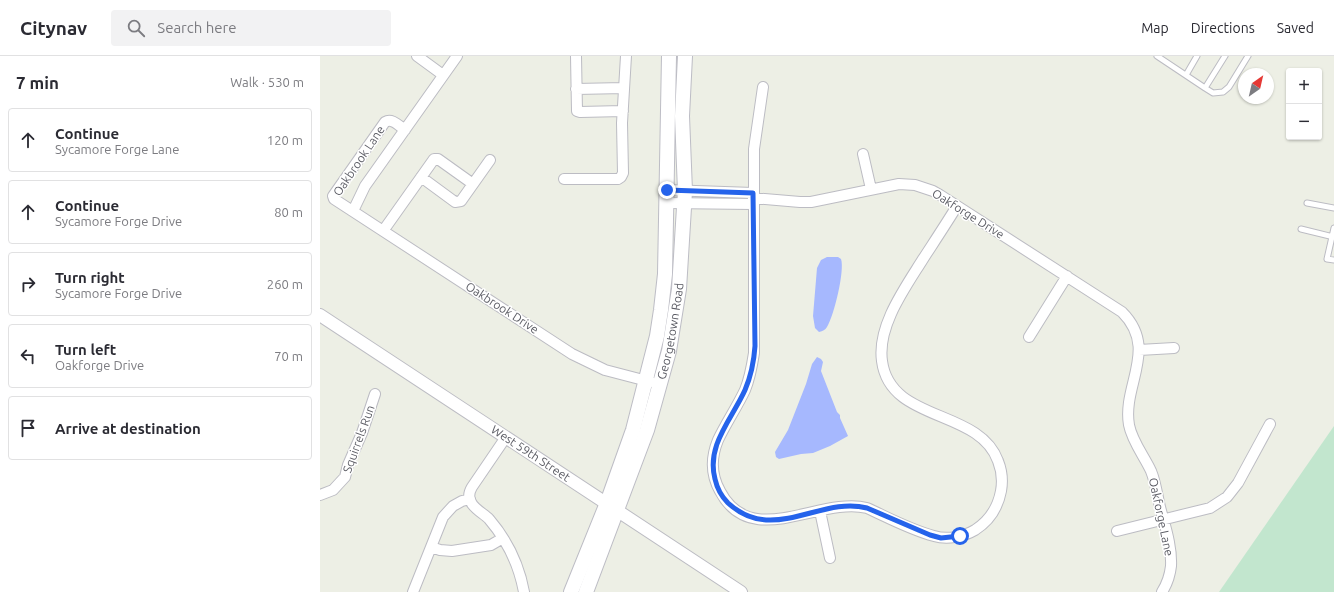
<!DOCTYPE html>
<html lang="en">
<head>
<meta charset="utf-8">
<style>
  :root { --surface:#fff; --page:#f2f2f3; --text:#2b2b33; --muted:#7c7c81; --line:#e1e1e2 }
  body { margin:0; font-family:Ubuntu,sans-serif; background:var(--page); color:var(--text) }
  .controls { position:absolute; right:12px; top:12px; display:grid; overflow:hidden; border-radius:4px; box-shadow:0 1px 3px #0004 }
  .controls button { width:36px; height:36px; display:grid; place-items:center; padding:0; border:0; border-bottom:1px solid var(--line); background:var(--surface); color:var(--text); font:20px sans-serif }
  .compass { position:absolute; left:918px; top:12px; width:36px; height:36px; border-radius:50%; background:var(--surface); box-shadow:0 1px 3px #0004; rotate:34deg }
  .stop { position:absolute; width:12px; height:12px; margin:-9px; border:3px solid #2563eb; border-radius:50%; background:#fff }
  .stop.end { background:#2563eb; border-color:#fff; box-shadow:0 1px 4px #0008 }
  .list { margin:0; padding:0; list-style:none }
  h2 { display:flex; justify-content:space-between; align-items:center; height:52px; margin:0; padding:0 16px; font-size:17px }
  h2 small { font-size:13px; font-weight:400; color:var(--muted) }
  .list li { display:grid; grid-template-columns:26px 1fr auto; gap:12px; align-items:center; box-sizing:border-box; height:64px; margin:0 8px 8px; padding:0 8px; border:1px solid var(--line); border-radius:4px }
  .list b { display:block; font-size:15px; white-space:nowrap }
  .list p { margin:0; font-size:13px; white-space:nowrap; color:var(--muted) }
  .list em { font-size:13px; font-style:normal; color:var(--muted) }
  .icon { flex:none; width:22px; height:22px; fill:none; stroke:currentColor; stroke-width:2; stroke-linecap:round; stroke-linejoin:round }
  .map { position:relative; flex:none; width:1014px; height:536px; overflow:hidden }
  header { display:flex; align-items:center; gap:24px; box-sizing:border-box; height:56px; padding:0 20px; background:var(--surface); border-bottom:1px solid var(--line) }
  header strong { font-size:19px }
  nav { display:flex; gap:22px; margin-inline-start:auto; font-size:14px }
  .search { width:280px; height:36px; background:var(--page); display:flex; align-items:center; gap:10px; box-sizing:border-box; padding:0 14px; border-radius:4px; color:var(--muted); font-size:15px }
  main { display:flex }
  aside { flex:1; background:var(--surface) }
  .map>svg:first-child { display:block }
  .green { fill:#c2e6ce }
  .water { fill:#a6b8fe }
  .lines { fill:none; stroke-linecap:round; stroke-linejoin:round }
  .service-casing { stroke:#bcbcc3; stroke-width:7 }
  .minor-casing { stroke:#bcbcc3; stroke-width:12 }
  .tertiary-casing { stroke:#bcbcc3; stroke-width:14 }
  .secondary-casing { stroke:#bdbdc5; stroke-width:16 }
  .service { stroke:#fff; stroke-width:5 }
  .minor { stroke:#fff; stroke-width:10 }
  .tertiary { stroke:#fff; stroke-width:12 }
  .secondary { stroke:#fff; stroke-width:14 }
  .route { stroke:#2563eb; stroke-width:5 }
  .labels { text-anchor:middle; stroke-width:3; stroke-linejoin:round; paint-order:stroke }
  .street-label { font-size:12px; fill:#5c5d65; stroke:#fff }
</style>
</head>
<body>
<header>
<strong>Citynav</strong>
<div class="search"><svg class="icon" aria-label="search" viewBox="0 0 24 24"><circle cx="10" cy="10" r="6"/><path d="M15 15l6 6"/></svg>Search here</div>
<nav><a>Map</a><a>Directions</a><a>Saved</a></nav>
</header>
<main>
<aside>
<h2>7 min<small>Walk · 530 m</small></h2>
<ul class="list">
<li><svg class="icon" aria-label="ahead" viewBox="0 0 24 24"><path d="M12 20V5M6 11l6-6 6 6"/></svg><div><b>Continue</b><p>Sycamore Forge Lane</p></div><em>120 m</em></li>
<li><svg class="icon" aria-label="ahead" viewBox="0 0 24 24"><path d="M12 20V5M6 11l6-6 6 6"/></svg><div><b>Continue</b><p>Sycamore Forge Drive</p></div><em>80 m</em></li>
<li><svg class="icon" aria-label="right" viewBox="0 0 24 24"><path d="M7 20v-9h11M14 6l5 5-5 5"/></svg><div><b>Turn right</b><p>Sycamore Forge Drive</p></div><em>260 m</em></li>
<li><svg class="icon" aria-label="left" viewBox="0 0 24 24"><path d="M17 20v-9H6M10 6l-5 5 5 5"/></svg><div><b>Turn left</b><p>Oakforge Drive</p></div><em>70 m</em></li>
<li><svg class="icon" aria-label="arrive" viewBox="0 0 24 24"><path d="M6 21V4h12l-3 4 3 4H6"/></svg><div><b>Arrive at destination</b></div></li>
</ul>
</aside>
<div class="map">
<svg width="1014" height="536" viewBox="0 0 1014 536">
  <rect width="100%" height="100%" fill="#edefe5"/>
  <path class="green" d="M1014,370V536H899Z"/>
  <path class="water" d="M507,201H518L521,203C525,214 514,260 507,271C505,274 503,275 499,276L495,272L493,260L497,212L501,204Z
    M497,301L501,303L503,306L501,315L517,356L520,359V362L528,380L510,390L493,397L481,398L459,403L456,401L455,396L468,374L486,328L492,308Z"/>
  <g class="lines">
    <g class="service-casing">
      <path id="service" d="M837,0L885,32L905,0
        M866,19L877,0
        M885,32L893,37L903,36L909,31L928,0
        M987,147L1014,152
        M1014,172L1007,203L1014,204
        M981,173L1014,181"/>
    </g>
    <g class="minor-casing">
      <path id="minor" d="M97,0L123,19
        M256,0L257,55L260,56L303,55
        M443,31L434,93V297C432,310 430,322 425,334C417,351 406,367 398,384C391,401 391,419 400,435C431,495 500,440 547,452C569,462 591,474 614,480C627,484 643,481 655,474C669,465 678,451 681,435C683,424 682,415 678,405C659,352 570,367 562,305C557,270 585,232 603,203C614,186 626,168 637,150
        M256,33L304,32
        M85,74C78,69 72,62 65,66L13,140L14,143L252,298L285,314L331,326
        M543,98L551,133
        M101,121L135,146L141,145L170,104
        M244,123H298L301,121L303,117L302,67L306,0
        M347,134L433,137
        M433,142L480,146H491L579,128L595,129L613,135L620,139L802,256C839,293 802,329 809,369C812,385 824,400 831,415C836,427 837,439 840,451C845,470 852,490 851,510C850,519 847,528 842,536
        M347,147L433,148
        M33,155L45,130L137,0
        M63,175L114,103H118L153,128
        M709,281L747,220
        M819,294L854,292
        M186,381L152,431C149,436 148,441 151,446C153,452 164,458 169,463C187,484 199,509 204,536
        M0,439L13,434L25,421L28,409L42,377L55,338
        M500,455L510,502
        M797,475L890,452L907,441L918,427L950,368
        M111,491L120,494L132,495L171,489L183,482
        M93,536L123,461L133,450L142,445L150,443"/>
    </g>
    <g class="tertiary-casing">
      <g id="tertiary">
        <path id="s1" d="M0,259L421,536"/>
      </g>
    </g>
    <g class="secondary-casing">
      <g id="secondary">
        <path d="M251,536L287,447L313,374L337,280L341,254L345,218L349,0"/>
        <path id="s2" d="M266,536L327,374L349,295L359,233L365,135L362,60L365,0"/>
      </g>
    </g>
    <use href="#service" class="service"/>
    <use href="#minor" class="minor"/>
    <use href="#tertiary" class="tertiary"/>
    <use href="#secondary" class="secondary"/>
  </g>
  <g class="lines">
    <path class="route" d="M347,134L433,137L435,290C434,305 431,320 425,334C412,363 386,389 395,423C397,432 402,441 408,447C419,457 431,463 446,464C480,466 513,443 547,452L610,479L621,482L640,480"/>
  </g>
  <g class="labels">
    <g class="street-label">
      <text transform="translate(39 105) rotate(-56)" y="4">Oakbrook Lane</text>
      <text transform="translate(648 158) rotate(32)" y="4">Oakforge Drive</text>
      <text transform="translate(182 252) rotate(33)" y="4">Oakbrook Drive</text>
      <text dy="4" stroke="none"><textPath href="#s2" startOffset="275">Georgetown Road</textPath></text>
      <text transform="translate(39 383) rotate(-70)" y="4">Squirrels Run</text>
      <text dy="4" stroke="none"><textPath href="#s1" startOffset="252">West 59th Street</textPath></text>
      <text transform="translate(841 461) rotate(78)" y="4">Oakforge Lane</text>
    </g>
  </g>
</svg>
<div class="controls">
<button>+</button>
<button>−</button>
</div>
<svg class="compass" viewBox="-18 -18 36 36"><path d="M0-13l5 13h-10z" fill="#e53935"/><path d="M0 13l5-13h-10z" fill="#7c7c81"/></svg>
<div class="stop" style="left:640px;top:480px"></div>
<div class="stop end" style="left:347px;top:134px"></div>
</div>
</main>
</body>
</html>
